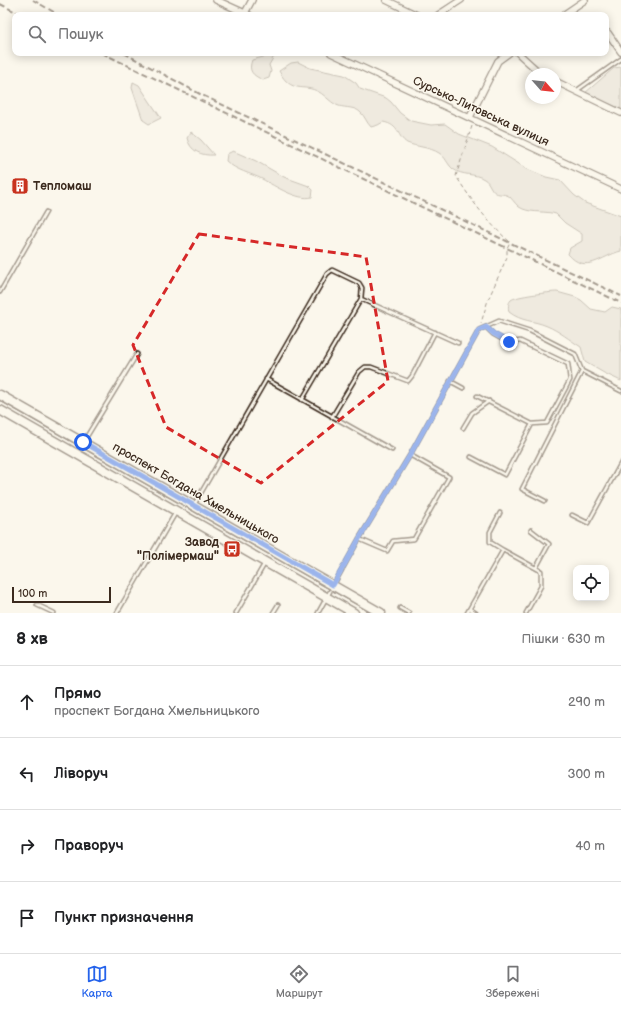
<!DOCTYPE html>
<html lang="uk">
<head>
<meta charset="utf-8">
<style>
  :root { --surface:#fff; --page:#f6f6f6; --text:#202124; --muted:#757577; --line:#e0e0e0; --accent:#2563eb }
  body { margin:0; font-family:"Balsamiq Sans",sans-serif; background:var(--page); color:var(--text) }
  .controls { position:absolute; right:12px; bottom:12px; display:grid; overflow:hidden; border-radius:8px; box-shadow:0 2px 10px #0003 }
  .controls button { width:36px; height:36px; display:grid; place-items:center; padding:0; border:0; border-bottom:1px solid var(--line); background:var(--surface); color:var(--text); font:20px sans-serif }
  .compass { position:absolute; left:525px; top:68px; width:36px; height:36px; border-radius:50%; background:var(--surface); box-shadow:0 2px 10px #0003; rotate:117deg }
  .scale { position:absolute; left:12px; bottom:10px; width:99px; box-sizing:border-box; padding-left:4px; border:2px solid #3b2a1e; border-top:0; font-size:11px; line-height:14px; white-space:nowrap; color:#3b2a1e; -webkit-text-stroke:3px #fbf7ec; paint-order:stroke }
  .stop { position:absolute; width:12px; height:12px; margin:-9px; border:3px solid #2563eb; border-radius:50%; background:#fff }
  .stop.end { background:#2563eb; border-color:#fff; box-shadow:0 1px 4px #0008 }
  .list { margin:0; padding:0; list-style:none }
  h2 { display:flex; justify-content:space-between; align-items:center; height:52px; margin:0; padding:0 16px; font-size:17px }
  h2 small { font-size:13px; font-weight:400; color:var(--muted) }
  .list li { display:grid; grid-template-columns:26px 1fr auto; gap:12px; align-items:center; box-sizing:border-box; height:72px; padding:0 16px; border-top:1px solid var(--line) }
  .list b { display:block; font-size:15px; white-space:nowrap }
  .list p { margin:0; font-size:13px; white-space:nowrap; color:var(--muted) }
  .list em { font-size:13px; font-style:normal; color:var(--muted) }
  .icon { flex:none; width:22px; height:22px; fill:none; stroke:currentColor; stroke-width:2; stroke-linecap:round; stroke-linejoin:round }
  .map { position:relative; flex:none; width:621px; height:613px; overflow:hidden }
  .search { position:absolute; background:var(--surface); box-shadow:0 2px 10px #0003; left:12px; right:12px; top:12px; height:44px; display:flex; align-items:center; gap:10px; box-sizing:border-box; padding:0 14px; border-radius:8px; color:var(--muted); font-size:15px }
  .sheet { height:340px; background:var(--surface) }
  nav { display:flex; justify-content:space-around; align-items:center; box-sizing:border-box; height:56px; border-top:1px solid var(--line); background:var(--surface); font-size:11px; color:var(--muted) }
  nav a { display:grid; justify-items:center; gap:2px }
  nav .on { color:var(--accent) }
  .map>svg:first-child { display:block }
  .green { fill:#dfd9ce; stroke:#8d8276 }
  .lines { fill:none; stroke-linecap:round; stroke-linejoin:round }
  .lane-casing { stroke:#3b2a1e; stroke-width:5.5 }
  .street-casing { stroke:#3b2a1e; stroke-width:8 }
  .secondary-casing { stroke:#3b2a1e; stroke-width:11 }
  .path { stroke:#3b2a1e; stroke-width:1; stroke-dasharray:4 3; stroke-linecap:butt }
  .lane { stroke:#fbf7ec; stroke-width:2.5 }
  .street { stroke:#fbf7ec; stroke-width:5.5 }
  .secondary { stroke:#fbf7ec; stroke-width:8 }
  .tram { stroke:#3b2a1e; stroke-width:1 }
  .rail { stroke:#3b2a1e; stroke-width:2; stroke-dasharray:6 3; stroke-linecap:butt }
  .route { stroke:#2563eb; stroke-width:5 }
  .marked { fill:none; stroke:#d62828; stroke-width:3; stroke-dasharray:8 5; stroke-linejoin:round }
  .labels { text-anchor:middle; stroke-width:3; stroke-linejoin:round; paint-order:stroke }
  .street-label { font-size:12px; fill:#3b2a1e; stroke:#fbf7ec }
  .poi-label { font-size:12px; font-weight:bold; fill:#3b2a1e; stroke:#fbf7ec; text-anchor:start }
</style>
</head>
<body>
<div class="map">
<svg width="621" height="613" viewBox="0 0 621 613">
  <rect width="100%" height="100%" fill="#fbf7ec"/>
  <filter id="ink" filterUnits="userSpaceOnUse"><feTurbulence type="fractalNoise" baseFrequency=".025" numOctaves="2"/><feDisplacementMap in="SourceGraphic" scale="8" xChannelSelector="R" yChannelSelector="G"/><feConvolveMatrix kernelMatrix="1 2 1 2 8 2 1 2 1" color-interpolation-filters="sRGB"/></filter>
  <g filter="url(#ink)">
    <path class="green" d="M267,53H276L269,65L271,71L269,78L263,80C252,75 248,71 252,60L267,56Z
      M298,62L310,68L344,75L356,83L360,89L386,98L391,102L400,113L411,121L431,125L445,124L459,134L492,147L527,169L546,177L560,180L574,195L585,203L621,216V251C601,256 586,275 568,254L570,248L582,241V234L565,223L556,214C546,211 533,213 523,209C517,207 514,201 510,197C505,193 500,195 496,193C490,190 490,182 484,179C475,173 462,176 453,169C447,164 446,157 439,153C430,147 416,147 407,143C397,137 400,125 383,122L378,125L371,127C366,122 365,116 360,112C355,107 346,108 339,106C332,104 326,96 319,92C303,83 292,95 279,71L291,63Z
      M621,67V109L585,93L614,68Z
      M133,82L139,85L161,118L149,124L143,120L132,88Z
      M191,132L201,140L214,155C201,156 190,151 187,138Z
      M233,151L256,161L284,177L309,186L313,190L312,197C298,201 275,186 262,179C250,173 237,171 226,161L227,154Z
      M557,292L575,297L581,300L591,309L605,312L612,307L621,309V381L604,373L585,362L581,347C570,340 559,331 547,326C533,320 522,322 509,312C508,308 508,303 511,300C515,296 550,292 557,292Z"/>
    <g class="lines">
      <g class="lane-casing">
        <path id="lane" d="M576,91L621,59
          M0,292L46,212
          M266,379L392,450
          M450,381L463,388
          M477,396L532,424L547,423L570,380L568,364L520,341L509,343L493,334L486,327
          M302,400L361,299
          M332,417L359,372L365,367H371L408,381L412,376L435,332
          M463,428L472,413L489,401
          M84,441L137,354
          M471,457L505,475L532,424
          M545,501L522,489L582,371
          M194,505L327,274L332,270L359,283L362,288L361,299L458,343
          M572,515L588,523L621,463
          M531,530L549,544L536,568
          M359,539L387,551L393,541L414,539L449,477L410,455
          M503,550L541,571V586L526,613
          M37,605L54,613
          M400,608L409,613
          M470,609L476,613
          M117,613L176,512
          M236,613L265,563
          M273,613L278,605
          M318,613L359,539L410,455L479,330L499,321L530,331L575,354L582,371L621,391
          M467,613L503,550L490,542V532L500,513"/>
      </g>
      <g class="street-casing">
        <path id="street" d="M216,0L249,15
          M386,0L417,15
          M245,13L252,0
          M438,15L461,0
          M563,15L585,0
          M608,33L621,52
          M331,53L621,189
          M518,53L541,74
          M555,81L621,113
          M470,117L498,61L509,53"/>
      </g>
      <g class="secondary-casing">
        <path id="secondary" d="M0,395L381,613
          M0,410L354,613"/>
      </g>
      <path class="path" d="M472,126L456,176C471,200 488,223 510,242L507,248V257L488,300L481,323"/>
      <use href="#lane" class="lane"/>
      <use href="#street" class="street"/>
      <use href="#secondary" class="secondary"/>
      <path class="tram" d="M0,401L371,613"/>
      <path class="rail" d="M33,0L59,15
        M0,4L22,15
        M102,53L621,303
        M124,53L200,94L621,296"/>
    </g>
  </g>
  <g class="lines" filter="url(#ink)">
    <path class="route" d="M83,442L333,585L359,539L410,455L479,330L486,327L494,334L509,342"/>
  </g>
  <path d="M0 0H621V613H0ZM199,234L366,257L388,381L261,483L166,427L133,345Z" fill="#fbf7ec" fill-opacity=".55" fill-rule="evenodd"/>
  <path class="marked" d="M199,234L366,257L388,381L261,483L166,427L133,345Z"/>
  <defs>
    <g id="building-square" transform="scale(0.9)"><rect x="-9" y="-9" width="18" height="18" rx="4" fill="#c8321e" stroke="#fbf7ec"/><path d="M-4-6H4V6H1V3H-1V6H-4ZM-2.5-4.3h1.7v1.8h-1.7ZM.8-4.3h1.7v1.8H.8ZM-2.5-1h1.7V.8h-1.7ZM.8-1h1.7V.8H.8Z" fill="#fff"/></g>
    <g id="bus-square" transform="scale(0.9)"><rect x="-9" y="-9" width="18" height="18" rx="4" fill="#c8321e" stroke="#fbf7ec"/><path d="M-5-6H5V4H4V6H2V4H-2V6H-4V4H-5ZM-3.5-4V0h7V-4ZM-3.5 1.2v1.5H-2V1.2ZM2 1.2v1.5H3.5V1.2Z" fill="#fff"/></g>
  </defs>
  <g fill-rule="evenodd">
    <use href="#building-square" x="20" y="186"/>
    <use href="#bus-square" x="232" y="549"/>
  </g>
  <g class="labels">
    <g class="street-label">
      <text transform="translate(481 111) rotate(25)" y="4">Сурсько-Литовська вулиця</text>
      <text transform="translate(196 493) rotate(30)" y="4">проспект Богдана Хмельницького</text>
    </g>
    <g class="poi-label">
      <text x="33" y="190">Тепломаш</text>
      <text x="219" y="546" text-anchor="end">Завод<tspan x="219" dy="14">"Полімермаш"</tspan></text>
    </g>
  </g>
</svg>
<div class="controls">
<button><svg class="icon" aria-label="locate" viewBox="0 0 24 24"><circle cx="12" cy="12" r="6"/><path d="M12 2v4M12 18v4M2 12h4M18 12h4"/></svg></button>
</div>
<svg class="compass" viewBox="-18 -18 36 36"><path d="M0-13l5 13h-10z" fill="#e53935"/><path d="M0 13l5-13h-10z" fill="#757577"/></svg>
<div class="scale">100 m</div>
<div class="stop" style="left:83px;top:442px"></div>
<div class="stop end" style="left:509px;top:342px"></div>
<div class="search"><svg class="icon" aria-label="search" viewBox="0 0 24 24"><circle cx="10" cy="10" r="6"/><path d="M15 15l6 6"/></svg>Пошук</div>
</div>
<section class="sheet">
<h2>8 хв<small>Пішки · 630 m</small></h2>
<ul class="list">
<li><svg class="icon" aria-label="ahead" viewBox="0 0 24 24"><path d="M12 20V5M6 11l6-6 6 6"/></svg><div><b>Прямо</b><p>проспект Богдана Хмельницького</p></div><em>290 m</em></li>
<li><svg class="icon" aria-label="left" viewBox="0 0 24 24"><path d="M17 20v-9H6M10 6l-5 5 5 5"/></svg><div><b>Ліворуч</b></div><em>300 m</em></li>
<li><svg class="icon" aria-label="right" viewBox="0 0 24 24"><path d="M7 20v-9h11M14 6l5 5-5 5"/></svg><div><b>Праворуч</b></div><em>40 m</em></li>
<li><svg class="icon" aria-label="arrive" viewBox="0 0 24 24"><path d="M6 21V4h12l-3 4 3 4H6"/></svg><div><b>Пункт призначення</b></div></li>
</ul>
</section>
<nav>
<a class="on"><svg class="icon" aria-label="map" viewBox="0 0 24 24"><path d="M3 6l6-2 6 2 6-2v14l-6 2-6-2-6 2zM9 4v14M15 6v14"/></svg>Карта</a>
<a><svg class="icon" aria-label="directions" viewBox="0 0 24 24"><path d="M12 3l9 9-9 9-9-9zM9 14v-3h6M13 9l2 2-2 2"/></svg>Маршрут</a>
<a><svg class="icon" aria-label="saved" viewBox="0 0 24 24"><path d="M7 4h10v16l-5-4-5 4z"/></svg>Збережені</a>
</nav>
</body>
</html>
